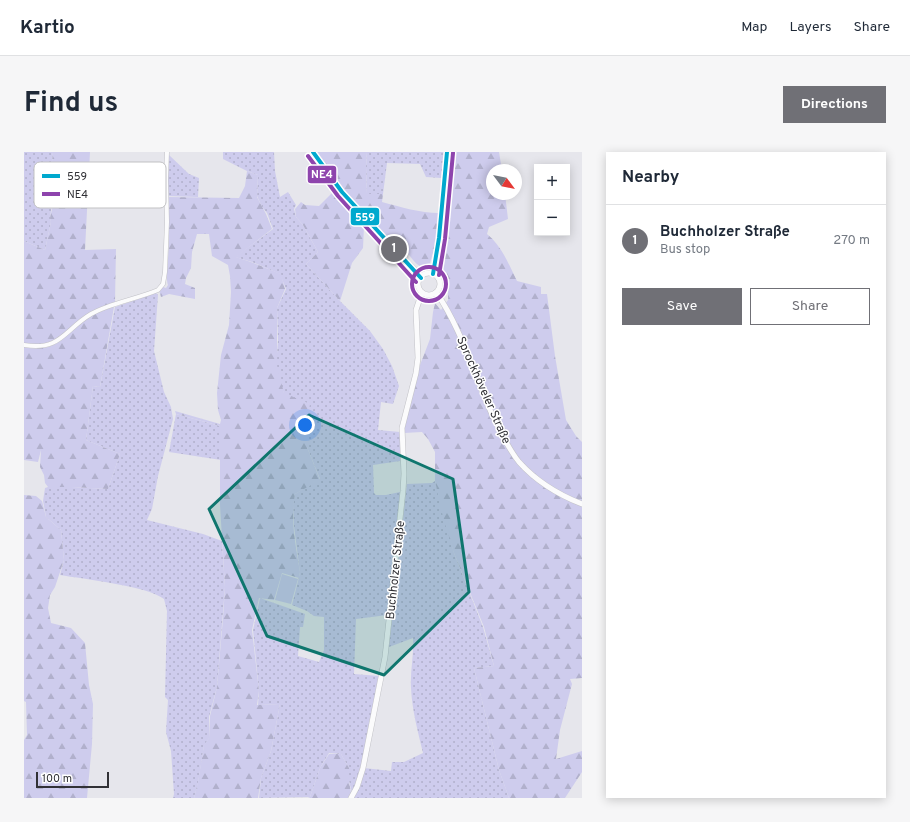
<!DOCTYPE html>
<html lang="en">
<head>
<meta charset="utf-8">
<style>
  :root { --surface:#fff; --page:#f6f6f7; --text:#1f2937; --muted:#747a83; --line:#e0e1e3; --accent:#707076 }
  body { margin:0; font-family:Overpass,sans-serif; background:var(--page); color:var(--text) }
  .controls { position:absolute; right:12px; top:12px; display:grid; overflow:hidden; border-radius:0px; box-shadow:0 2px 10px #0003 }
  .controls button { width:36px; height:36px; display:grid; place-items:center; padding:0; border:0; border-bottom:1px solid var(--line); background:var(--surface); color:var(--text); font:20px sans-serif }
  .compass { position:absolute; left:462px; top:12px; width:36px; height:36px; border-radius:50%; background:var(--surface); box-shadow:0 2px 10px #0003; rotate:122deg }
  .scale { position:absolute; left:12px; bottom:10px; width:73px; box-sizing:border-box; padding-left:4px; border:2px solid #313136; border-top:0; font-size:11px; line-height:14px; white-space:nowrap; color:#313136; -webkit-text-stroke:3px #fff; paint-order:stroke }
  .you { position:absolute; left:281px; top:273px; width:14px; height:14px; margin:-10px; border:3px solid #fff; border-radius:50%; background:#1a73e8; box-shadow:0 0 0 6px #1a73e833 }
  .badge { display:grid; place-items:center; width:26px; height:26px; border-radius:50%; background:var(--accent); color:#fff; font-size:13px; font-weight:700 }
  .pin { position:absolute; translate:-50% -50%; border:2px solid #fff; box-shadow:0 1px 4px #0006 }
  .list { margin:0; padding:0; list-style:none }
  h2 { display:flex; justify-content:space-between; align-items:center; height:52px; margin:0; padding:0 16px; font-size:17px }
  h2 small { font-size:13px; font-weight:400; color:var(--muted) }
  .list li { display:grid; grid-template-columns:26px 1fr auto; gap:12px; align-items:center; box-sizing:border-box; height:72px; padding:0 16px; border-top:1px solid var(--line) }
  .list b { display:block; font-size:15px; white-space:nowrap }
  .list p { margin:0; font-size:13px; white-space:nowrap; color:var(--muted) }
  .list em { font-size:13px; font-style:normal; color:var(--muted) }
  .actions { display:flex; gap:8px; padding:12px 16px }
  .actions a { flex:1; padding:9px 0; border:1px solid var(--accent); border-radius:0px; text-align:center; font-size:14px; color:var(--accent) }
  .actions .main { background:var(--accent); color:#fff }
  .map { position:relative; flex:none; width:558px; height:646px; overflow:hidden; border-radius:0px }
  header { display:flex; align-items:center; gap:24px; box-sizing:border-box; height:56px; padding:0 20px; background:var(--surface); border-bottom:1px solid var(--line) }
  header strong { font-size:19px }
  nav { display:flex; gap:22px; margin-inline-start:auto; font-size:14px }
  .intro { display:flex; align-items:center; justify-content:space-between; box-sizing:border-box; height:96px; padding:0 24px }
  h1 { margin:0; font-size:28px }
  .button { padding:10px 18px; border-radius:0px; background:var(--accent); color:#fff; font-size:14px; font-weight:700 }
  main { display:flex; gap:24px; padding:0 24px }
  aside { flex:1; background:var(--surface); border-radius:0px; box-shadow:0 2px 10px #0003 }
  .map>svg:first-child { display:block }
  .green { fill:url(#green-dots) }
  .forest { fill:url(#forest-firs) }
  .pitch { fill:#cecced }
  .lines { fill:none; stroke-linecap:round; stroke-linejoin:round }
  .minor-casing { stroke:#c2c2c7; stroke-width:5 }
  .tertiary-casing { stroke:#c2c2c7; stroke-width:6 }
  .minor { stroke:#fbfbfc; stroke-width:4 }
  .tertiary { stroke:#fbfbfc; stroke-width:5 }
  .bus-1-casing { stroke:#fff; stroke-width:7 }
  .bus-2-casing { stroke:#fff; stroke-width:7 }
  .bus-1 { stroke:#00a9ce; stroke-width:4 }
  .bus-2 { stroke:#8e44ad; stroke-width:4 }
  .marked { fill:#0f766e; fill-opacity:0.2; stroke:#0f766e; stroke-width:3; stroke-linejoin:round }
  .labels { text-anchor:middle; stroke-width:3; stroke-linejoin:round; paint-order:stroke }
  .street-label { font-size:12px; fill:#313136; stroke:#fff }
  .key { fill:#fff; stroke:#c1c1c3; stroke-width:1 }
  .key-label { font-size:11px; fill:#313136 }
  .line-badge { stroke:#fff; stroke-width:1.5 }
  .badge-label { font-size:11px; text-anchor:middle; font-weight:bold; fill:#fff }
</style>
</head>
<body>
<header>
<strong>Kartio</strong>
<nav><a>Map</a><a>Layers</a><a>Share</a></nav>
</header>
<div class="intro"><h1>Find us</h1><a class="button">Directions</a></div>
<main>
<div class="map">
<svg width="558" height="646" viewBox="0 0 558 646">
  <defs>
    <pattern id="green-dots" width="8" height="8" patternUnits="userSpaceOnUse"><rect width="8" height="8" fill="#cecced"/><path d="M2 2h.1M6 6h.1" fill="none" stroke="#b1b0cc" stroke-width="1.8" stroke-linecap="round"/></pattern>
    <pattern id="forest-firs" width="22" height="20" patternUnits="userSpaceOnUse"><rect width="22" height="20" fill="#cecced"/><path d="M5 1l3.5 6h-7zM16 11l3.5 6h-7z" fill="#b1b0cc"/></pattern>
  </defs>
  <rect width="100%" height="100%" fill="#e6e6ec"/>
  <path class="green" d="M0,0H29L25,38L33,41C29,49 25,62 27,70L21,98L0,89Z
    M199,0H250L251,19L256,45L264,40L272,53L270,57L272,65L279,73L294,100L282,112L316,149L346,179L359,197L368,214L375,234L369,252L357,250L354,278L376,280V309L349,313L350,341L352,343H362L376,340L363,463L332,467L330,522L355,524L336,618L333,630L328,641L325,629V616L317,602L305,601L296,616L286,645L235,646L237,626L247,599L256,552L234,553L235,539L229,478L236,446L281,462L279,475H276L274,504L295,510L300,498V465L290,464L283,459L268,453L276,421L270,374L269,353L271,342L296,327L283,295V266L285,252L260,242L252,215L254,188L253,156L262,137L256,122L228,110L211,105L249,77L243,61L238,55L233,44L234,23L223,19L199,7Z
    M343,0H420L417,26L402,25L396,12L363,11L359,42H343L342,15Z
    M145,3L165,22L175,26L174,45L143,44Z
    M132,141L134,143L130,199L140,240L147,255L149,267L134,324L128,357L123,368L179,382L198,389L201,435L193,535L185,565V586L180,594L174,631L170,646H149L150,642L147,599L142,580L144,548L141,545L143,459L140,447C124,434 59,427 36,423L40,408L37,378L22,365L19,349L21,336L24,335H48L84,337L96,302L62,288L69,234L76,235L91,155Z
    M152,262L196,274L197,308L145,300Z
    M411,329L430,401L459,475L470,514L450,516L475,618L485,646H329L337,632L340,616L367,619L368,610H380L399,601C394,580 388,558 387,536C386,520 390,503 389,486L365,495L383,332L408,331Z"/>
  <path class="forest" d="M29,0H66L61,98L92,97L91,150L79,155L35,186L20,192H0V89L21,98L27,70L26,66L31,44L33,41L25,38Z
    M292,0H343L342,15L343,42H359L358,50C377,55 396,61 415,61L411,95L404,117C391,115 388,105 380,97C374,92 367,87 361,83L306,22Z
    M428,0H475L478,18H468V42H481L484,67L465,75L463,82C478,94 485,113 493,129L517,135V142H523L531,204L542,268L552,284L558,290V526L546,527L548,532L536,578L532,607L558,599V620L541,646H485L475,618L450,516L470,514L460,475L430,401L419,365L411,329V300L404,287L398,280L380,281L382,268L396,213L406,187L409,160L411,151L417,158L424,148V138L417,125L423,62L424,33Z
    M223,19L234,23L233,45L242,62L248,77L212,105L227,110L257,122L261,137L253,156V214L260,241L286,252L283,266V295L296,328L271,342C266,368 272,395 276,420L275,426L258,421L250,448L235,446L228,478L235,539L233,553L256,552L247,599L237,626L234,646H170L174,630L180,593L185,586L186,564L193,535L199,466L201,435L196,353V274L152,262L151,259L196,272L197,268L194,258L193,241L197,203L205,173L207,140L206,124L204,113L188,104L185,82H173L168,100L167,116L162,126L161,132L171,136V147L145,142L137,145L135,138L139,135L142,136L144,133C141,125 145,102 145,92C145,76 144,61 143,45L215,46L221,34Z
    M311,38L338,70L340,74L339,96L328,111L316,149L282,112L294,100L279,73L272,65L271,57L277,50L281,53L295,54Z
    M90,155L76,235L69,234L62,288L96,302L84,337L48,335H24L21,331L20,323L16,315L17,298L14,310L0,308V195C35,203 42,179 67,164C74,160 83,157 90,155Z
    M0,343L12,344L18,349L22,365L37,378L40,408L31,435L26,443L24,456L27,471L47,476L61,491L65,533L69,552L68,592L63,646H0V588L3,583L2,550L0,549Z
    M305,602H317L325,616V629L327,641L325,646H284L286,645L296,616Z"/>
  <path class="pitch" d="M258,422L274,427L267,452L251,448Z"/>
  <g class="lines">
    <g class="minor-casing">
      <path id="minor" d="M0,193C37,199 40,178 67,162C86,151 113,147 134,138L139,132L141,120L143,70L142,27L143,0"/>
    </g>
    <g class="tertiary-casing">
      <path id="tertiary" d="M289,0L318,40L359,85L390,117L397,126
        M394 132a11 11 0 1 1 22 0a11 11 0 1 1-22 0Z
        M409,122L415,86L423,0
        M412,140C437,176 449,220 467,260C475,277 483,295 495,310C512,329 535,343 558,352
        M327,646L333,635L339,616L361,505L379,339L380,322L378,276L392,221L394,206L392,158L398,140"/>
    </g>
    <use href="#minor" class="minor"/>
    <use href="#tertiary" class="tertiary"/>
    <g class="bus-1-casing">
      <path id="bus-1" d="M289,0L318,40L397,126
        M409,122L415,86L423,0"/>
    </g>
    <g class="bus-2-casing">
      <path id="bus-2" d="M284,4L314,44L392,130
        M388 132a17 17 0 1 1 34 0a17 17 0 1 1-34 0Z
        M415,123L421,87L429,1"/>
    </g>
    <use href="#bus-1" class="bus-1"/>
    <use href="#bus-2" class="bus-2"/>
  </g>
  <path class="marked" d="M285,263L429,327L445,440L360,523L243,484L185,357Z"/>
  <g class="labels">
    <g class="street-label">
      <text transform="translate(460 238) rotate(66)" y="4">Sprockhöveler Straße</text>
      <text transform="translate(371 418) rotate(-84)" y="4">Buchholzer Straße</text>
    </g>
  </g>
  <rect x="10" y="10" width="132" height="46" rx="6" class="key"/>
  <rect x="18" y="22" width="18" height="4" fill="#00a9ce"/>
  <rect x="18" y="40" width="18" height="4" fill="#8e44ad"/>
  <g class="key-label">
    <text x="43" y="28">559</text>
    <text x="43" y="46">NE4</text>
  </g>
  <g class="line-badge">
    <rect x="283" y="13" width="30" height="19" rx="4" fill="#8e44ad"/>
    <rect x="326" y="55" width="30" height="19" rx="4" fill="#00a9ce"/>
  </g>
  <g class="badge-label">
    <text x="298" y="26">NE4</text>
    <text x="341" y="69">559</text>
  </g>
</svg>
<div class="controls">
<button>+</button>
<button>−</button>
</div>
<svg class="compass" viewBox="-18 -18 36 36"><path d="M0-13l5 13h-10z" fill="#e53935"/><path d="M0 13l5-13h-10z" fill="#747a83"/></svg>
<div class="scale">100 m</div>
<div class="you"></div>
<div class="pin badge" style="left:370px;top:97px">1</div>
</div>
<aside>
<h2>Nearby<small></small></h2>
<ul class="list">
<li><span class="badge">1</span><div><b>Buchholzer Straße</b><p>Bus stop</p></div><em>270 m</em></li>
</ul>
<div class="actions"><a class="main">Save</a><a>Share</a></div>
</aside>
</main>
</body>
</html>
